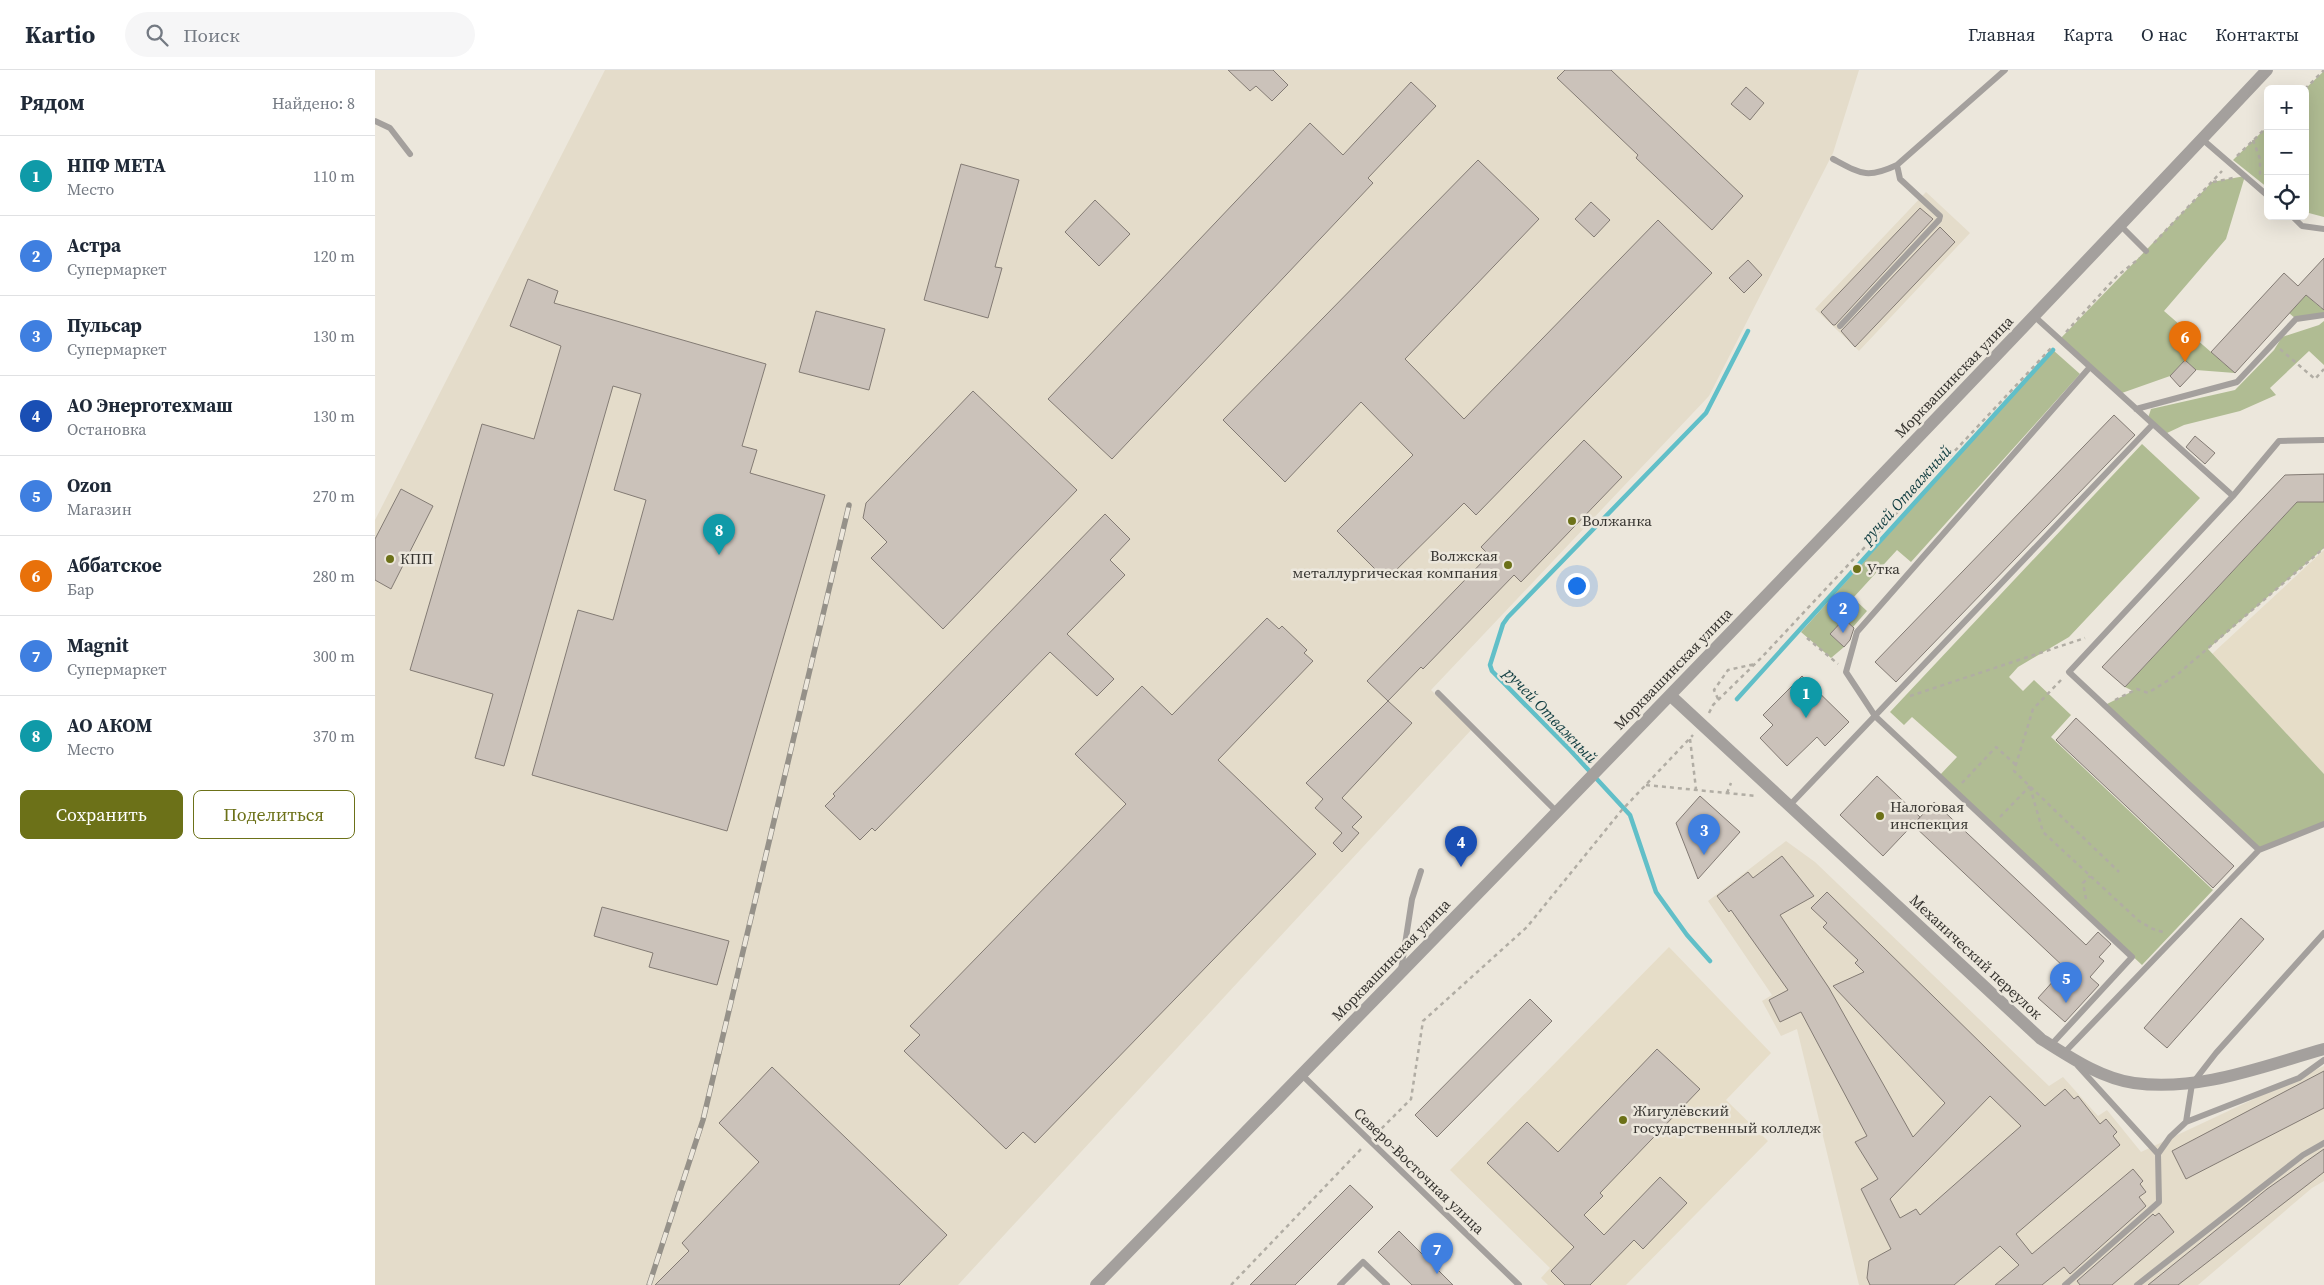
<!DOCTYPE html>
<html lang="ru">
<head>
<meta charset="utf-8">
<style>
  :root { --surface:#fff; --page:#f6f6f7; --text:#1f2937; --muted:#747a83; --line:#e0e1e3; --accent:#6c7118 }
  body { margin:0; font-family:"Source Serif 4",serif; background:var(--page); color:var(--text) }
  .controls { position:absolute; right:15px; top:15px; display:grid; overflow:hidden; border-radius:8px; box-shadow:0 5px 20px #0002 }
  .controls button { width:45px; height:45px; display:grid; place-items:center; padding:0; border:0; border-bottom:1px solid var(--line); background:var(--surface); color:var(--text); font:25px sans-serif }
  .you { position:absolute; left:1201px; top:515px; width:18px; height:18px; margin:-12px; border:4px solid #fff; border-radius:50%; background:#1a73e8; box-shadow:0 0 0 8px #1a73e833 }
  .badge { display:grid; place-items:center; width:32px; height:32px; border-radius:50%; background:var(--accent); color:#fff; font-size:16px; font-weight:700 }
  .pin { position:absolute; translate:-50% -41px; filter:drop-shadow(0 1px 2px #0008) }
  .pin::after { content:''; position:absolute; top:26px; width:18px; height:15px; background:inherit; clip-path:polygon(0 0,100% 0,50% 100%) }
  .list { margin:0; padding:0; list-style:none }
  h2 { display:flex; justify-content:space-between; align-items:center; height:65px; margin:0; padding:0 20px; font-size:21px }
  h2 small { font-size:16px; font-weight:400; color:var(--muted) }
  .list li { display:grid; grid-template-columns:32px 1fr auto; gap:15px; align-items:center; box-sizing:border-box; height:80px; padding:0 20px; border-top:1px solid var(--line) }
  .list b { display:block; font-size:19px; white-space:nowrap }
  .list p { margin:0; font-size:16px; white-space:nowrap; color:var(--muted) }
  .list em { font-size:16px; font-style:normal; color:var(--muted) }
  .actions { display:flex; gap:10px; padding:15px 20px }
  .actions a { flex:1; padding:11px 0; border:1px solid var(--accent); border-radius:8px; text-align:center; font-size:18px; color:var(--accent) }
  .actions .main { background:var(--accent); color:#fff }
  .icon { flex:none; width:28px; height:28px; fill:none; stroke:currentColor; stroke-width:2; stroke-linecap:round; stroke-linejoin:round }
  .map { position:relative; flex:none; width:1949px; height:1215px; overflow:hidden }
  header { display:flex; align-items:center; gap:30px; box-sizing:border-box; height:70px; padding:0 25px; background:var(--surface); border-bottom:1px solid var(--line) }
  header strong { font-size:24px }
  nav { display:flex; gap:28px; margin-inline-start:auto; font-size:18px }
  .search { width:350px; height:45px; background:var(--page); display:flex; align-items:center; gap:12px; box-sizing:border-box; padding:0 18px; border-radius:28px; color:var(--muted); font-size:19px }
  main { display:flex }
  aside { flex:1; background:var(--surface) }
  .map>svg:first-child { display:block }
  .built { fill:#e4dcca }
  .education { fill:#e6ddc8 }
  .green { fill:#b0bc93 }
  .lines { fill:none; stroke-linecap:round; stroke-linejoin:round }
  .stream { stroke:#61bfc8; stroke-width:4.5 }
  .building { fill:#cbc2ba; stroke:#837b74; fill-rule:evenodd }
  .path { stroke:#b1ada4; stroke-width:2.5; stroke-dasharray:4 4; stroke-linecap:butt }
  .service { stroke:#a4a09d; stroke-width:6 }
  .minor { stroke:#a4a09d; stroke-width:12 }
  .rail-casing { stroke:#959189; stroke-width:5.5 }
  .rail { stroke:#ece7dc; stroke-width:4; stroke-dasharray:11; stroke-linecap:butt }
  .poi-dot { fill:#6c7118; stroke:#ece7dc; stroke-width:2 }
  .labels { text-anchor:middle; stroke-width:5; stroke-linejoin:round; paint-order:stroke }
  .street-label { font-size:15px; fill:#35332f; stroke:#ece7dc }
  .poi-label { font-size:15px; fill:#35332f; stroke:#ece7dc; text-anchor:start }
  .water-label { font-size:16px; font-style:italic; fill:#103d41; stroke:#ece7dc }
</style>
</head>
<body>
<header>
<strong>Kartio</strong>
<div class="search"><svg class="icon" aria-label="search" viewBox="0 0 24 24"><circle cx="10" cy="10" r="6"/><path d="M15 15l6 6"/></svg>Поиск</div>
<nav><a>Главная</a><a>Карта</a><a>О нас</a><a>Контакты</a></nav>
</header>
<main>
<aside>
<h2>Рядом<small>Найдено: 8</small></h2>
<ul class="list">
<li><span class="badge" style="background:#0f9aa8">1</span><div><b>НПФ МЕТА</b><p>Место</p></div><em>110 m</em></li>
<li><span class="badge" style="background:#3f7fe0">2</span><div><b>Астра</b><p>Супермаркет</p></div><em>120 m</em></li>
<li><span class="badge" style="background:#3f7fe0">3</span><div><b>Пульсар</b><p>Супермаркет</p></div><em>130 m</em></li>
<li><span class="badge" style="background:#1a4fb4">4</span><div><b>АО Энерготехмаш</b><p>Остановка</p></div><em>130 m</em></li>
<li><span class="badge" style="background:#3f7fe0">5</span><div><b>Ozon</b><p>Магазин</p></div><em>270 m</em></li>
<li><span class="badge" style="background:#e8710a">6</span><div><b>Аббатское</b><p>Бар</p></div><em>280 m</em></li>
<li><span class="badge" style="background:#3f7fe0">7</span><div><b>Magnit</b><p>Супермаркет</p></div><em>300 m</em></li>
<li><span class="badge" style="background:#0f9aa8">8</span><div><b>АО АКОМ</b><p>Место</p></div><em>370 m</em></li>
</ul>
<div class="actions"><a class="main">Сохранить</a><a>Поделиться</a></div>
</aside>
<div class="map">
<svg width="1949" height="1215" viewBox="0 0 1949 1215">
  <rect width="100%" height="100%" fill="#ece7dc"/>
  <path class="built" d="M230,0H1484L1458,83L1334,326L1056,620L1097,659L583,1215H0V450Z
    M1551,122L1595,163L1484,281L1440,239Z
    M1411,771L1440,792L1674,1016L1688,1007L1723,1046L1732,1040L1766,1082L1949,996V1111L1937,1118L1823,1215H1484L1422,959L1406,966L1387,931L1397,925L1333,831Z"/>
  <path class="education" d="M1949,480V704L1837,584Z
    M1294,877L1396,983L1351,1030L1393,1071L1251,1215H1173L1166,1208L1175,1198L1075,1100Z"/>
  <path class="green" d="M1949,1V147L1930,142V19Z
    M1893,56V118L1858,90Z
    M1870,106L1851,169L1789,241L1860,303L1821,300L1810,290L1795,306L1744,324L1685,269L1837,112Z
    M1931,225L1946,238L1949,235V245L1921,249L1914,243Z
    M1949,251V295L1934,281L1895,318L1901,325L1865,341L1809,355L1792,363L1773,348L1776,339L1860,320L1899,280L1907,267L1944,255Z
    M1678,280L1705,304L1536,492L1522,480L1478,528L1492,541L1478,557L1469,549L1455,564L1469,577L1456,588L1426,562Z
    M1767,374L1825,428L1694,567L1643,597L1634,607L1648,621L1659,610L1696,645L1676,667L1838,820L1767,895L1565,705L1582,687L1537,647L1529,655L1515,642Z
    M1922,432H1949V478L1833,579L1949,704V754L1884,780L1730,635L1758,621L1750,617Z"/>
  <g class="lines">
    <path class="stream" d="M1362,629L1678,280
      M1335,891L1312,865L1281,822L1255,745L1195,680L1117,601L1115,595L1128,554L1133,547L1331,343L1373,261"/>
  </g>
  <path class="building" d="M853,0H898L913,15L897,31L881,16L875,21Z
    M1190,0H1236L1368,126L1337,160L1261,88L1263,85L1182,8Z
    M1036,12L1061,36L993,108L998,113L737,389L673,329L935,53L968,85Z
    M1371,17L1389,33L1375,50L1356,34Z
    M1103,90L1164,149L1030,289L1089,349L1283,150L1337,203L1101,445L1089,433L1011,510L962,461L1038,385L986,332L910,412L848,350Z
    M586,94L644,110L620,197L627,198L613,248L549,230Z
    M720,130L755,164L724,196L690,162Z
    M1216,132L1235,150L1219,167L1200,149Z
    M1545,138L1558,149L1460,255H1458L1446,242Z
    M1565,157L1580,172L1480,277L1466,261Z
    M1949,188V240L1931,225L1860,303L1836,282L1909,203L1923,216Z
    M1373,190L1387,205L1369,223L1354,208Z
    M153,209L183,221L179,233L391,294L367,376L382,380L375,403L450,425L352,761L157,705L203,540L238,550L271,430L239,420L266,324L238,316L129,696L100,688L118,624L35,600L107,354L159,369L186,276L135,256Z
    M441,241L510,259L494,320L424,302Z
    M1810,290L1821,300L1805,317L1795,306Z
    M598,321L702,420L568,559L496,488L512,472L488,448L491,433Z
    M1739,345L1760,365L1521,612L1500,592Z
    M1820,366L1840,383L1830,394L1811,377Z
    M1209,370L1247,407L1146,512L1139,505L1048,599L1046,597L1013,631L992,611L1114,485L1106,477Z
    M1949,404V432H1922L1750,617L1727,597L1910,405Z
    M26,419L58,436L16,519L0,510V469Z
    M730,444L755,469L735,490L750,505L692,564L739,609L722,626L675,582L500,761L497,758L485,770L450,736L460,726L458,724Z
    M892,548L904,559L907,556L932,580L929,583L938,591L843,690L941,784L660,1073L648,1062L631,1079L529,981L545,965L535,956L751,734L700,684L767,616L797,645Z
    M1469,549L1479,558L1475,570L1469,577L1455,564Z
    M1427,606L1474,652L1450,676L1442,667L1412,696L1385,668L1398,655L1388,645Z
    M1013,631L1037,653L967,728L987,747L977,757L984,763L967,782L958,773L967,763L940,738L948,729L931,713Z
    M1701,648L1859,796L1838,818L1681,670Z
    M1502,706L1545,747L1508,786L1465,745Z
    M1325,726L1365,762L1323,809L1301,753Z
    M1559,732L1711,875L1723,862L1736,874L1724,887L1729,891L1715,907L1724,915L1690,952L1663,928L1690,898L1538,755Z
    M1407,786L1439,826L1405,845L1454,918L1538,1067L1570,1033L1458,916L1489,902L1480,893L1483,890L1448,857L1452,853L1436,838L1452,822L1670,1036L1690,1019L1699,1029L1703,1026L1725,1054L1731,1049L1742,1062L1738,1066L1745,1075L1641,1164L1657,1184L1758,1099L1768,1111L1765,1114L1771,1122L1764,1127L1771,1136L1695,1204L1689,1197L1667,1215H1620L1644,1195L1625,1176L1579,1215H1495L1492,1208L1494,1191L1516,1179L1486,1119L1503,1109L1480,1072L1492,1066L1426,942L1405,952L1394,930L1413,920L1356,840L1354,842L1342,826L1373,802L1378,808ZM1615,1026L1646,1056L1545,1145L1541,1139L1525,1148L1515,1129Z
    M227,837L354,871L342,915L274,897L278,883L219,866Z
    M1866,848L1889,869L1792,978L1769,958Z
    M1155,929L1177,951L1062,1067L1040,1045Z
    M1282,979L1325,1019L1225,1123L1228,1126L1209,1145L1229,1165L1285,1107L1312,1133L1268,1179L1259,1170L1215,1215H1190L1176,1201L1199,1177L1112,1093L1152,1052L1183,1082Z
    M397,997L572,1165L524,1215H280L314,1181L307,1173L384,1092L344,1053Z
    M1949,1001V1038L1811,1109L1797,1081Z
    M1949,1079V1102L1803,1215H1773L1892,1119Z
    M975,1115L998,1137L920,1215H875Z
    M1784,1143L1799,1162L1737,1215H1705L1702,1211L1778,1144L1780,1146Z
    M1024,1161L1078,1215H1037L1003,1182Z"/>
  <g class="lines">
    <path class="path" d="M1930,19L1949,0
      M1878,70L1885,89V106
      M1862,86L1893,56
      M1838,112L1858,108
      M1779,173L1847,101
      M1691,262L1742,206L1765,188
      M1905,279L1940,309L1949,299
      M1432,568L1463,594
      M1686,610L1658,639L1639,701L1744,802
      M1535,626L1710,568
      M1343,629L1339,620L1353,600L1380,594
      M1740,630L1762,619L1773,623L1803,604L1949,478
      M1334,643L1338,635L1387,587L1677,277
      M1315,669L1321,719
      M1587,713L1621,677L1641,695
      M1271,715L1382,726
      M1655,717L1668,762L1764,851L1778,859L1791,863
      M1352,723L1356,713
      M1625,747L1655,716
      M1711,829L1708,813L1715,806
      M1001,1064L1036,1029L1048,951L1152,857L1246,741L1318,665
      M856,1215L987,1078"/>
    <path class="service" d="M0,51L15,58L35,84
      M1827,69L1893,126
      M1458,89C1486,104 1492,109 1522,95
      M1917,146L1927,156L1949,159
      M1745,155L1771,181
      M1465,256L1564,150L1565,146L1525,109L1522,95L1630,0
      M1761,339L1862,312L1921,249L1949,245
      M1858,426L1904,371L1949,370
      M1063,623L1182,742
      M1414,736L1778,354L1659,246
      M1884,780L1949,754
      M1026,900L1037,829L1046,801
      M1676,975L1757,887L1500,646L1471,602L1482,562L1715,297
      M1688,984L1884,780L1694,602L1858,426L1778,354
      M1703,996L1783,1084
      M927,1005L1144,1215
      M1811,1052L1924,1008L1949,990
      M965,1215L988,1192L1012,1215
      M1690,1215L1784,1132L1783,1084L1795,1067L1811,1052L1817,1014L1841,983L1949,863
      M1762,1215L1928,1085L1949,1073"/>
    <path class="minor" d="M1296,626L1666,969C1695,987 1725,1008 1759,1013C1824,1022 1888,996 1949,979
      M721,1215C1114,813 1506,410 1892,0"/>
    <g class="rail-casing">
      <path id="rail" d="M274,1215L328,1050L474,435"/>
    </g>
    <use href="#rail" class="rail"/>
  </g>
  <g class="poi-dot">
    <circle cx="1197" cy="451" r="5"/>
    <circle cx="15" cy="489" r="5"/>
    <circle cx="1133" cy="495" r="5"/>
    <circle cx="1482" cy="499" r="5"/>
    <circle cx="1505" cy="746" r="5"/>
    <circle cx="1248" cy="1050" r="5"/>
  </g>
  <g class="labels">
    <g class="street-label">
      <text transform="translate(1579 307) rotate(-46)" y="5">Морквашинская улица</text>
      <text transform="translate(1298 599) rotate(-46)" y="5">Морквашинская улица</text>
      <text transform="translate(1601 887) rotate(43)" y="5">Механический переулок</text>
      <text transform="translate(1016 890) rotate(-46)" y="5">Морквашинская улица</text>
      <text transform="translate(1044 1101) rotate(44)" y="5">Северо-Восточная улица</text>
    </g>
    <g class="poi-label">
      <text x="1207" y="456">Волжанка</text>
      <text x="1123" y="491" text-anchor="end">Волжская<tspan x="1123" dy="17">металлургическая компания</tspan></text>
      <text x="25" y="494">КПП</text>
      <text x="1492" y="504">Утка</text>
      <text x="1515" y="742">Налоговая<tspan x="1515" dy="17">инспекция</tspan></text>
      <text x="1258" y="1046">Жигулёвский<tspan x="1258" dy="17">государственный колледж</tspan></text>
    </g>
    <g class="water-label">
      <text transform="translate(1531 424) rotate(-48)" y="6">ручей Отважный</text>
      <text transform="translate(1176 645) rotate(46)" y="6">ручей Отважный</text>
    </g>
  </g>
</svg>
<div class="controls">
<button>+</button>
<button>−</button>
<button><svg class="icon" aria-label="locate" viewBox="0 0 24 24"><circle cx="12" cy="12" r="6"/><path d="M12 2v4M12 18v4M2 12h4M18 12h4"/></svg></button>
</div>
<div class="you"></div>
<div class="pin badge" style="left:1431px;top:648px;background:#0f9aa8">1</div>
<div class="pin badge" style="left:1468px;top:563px;background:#3f7fe0">2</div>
<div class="pin badge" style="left:1329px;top:785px;background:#3f7fe0">3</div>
<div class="pin badge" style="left:1086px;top:797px;background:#1a4fb4">4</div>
<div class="pin badge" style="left:1691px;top:933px;background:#3f7fe0">5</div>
<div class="pin badge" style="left:1810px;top:292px;background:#e8710a">6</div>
<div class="pin badge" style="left:1062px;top:1204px;background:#3f7fe0">7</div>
<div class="pin badge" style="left:344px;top:485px;background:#0f9aa8">8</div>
</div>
</main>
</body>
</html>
